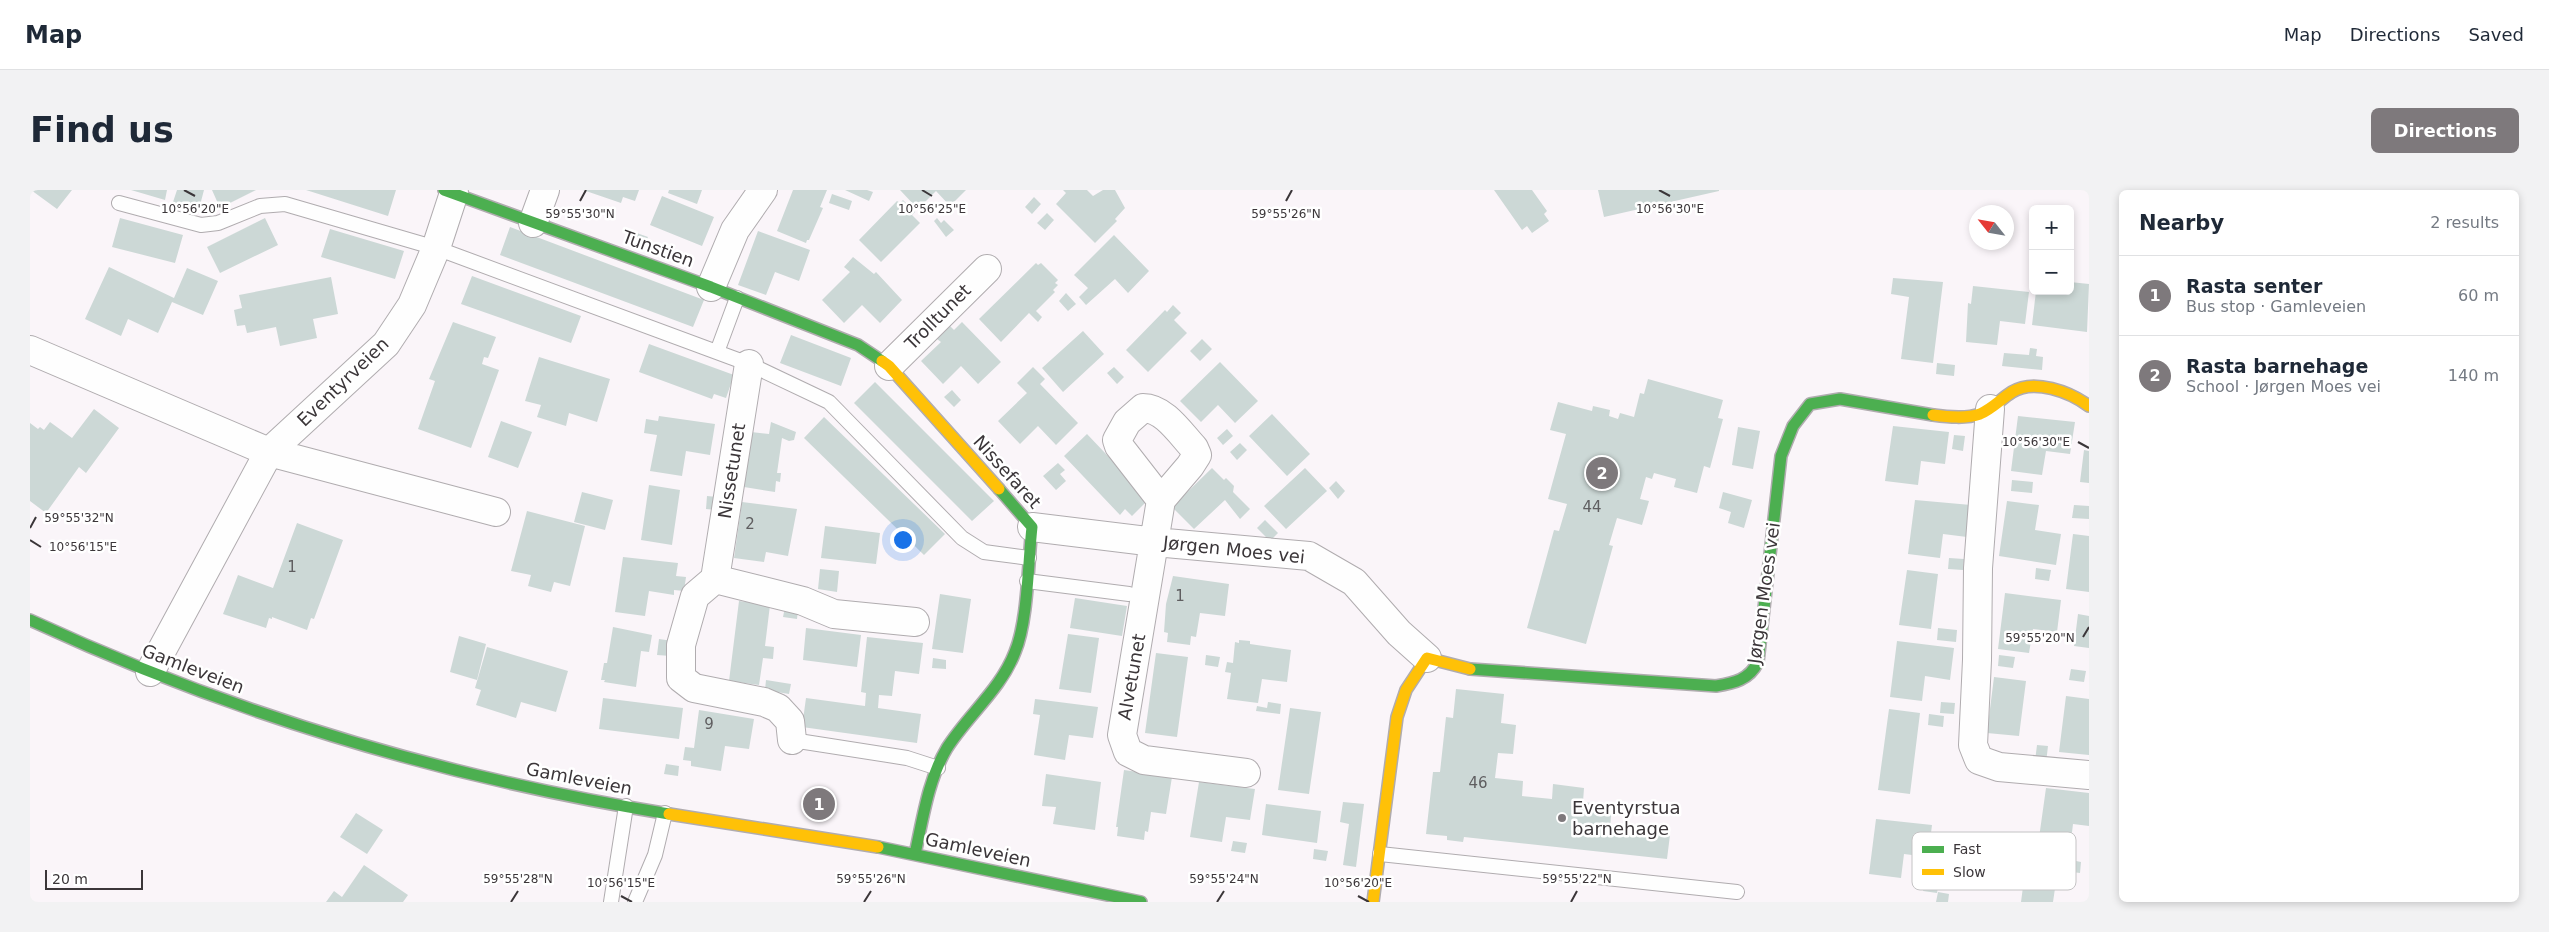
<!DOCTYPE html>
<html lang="en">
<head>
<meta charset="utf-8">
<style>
  :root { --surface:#fff; --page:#f2f2f3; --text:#1f2937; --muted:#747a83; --line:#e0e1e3; --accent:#7e797c }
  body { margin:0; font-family:"DejaVu Sans",sans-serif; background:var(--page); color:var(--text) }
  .controls { position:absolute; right:15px; top:15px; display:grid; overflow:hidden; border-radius:8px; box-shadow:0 2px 8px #0003 }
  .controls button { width:45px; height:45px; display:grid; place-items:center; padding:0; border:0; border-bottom:1px solid var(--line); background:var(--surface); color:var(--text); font:25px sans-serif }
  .compass { position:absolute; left:1939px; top:15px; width:45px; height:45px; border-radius:50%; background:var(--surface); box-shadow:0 2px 8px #0003; rotate:301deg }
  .scale { position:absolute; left:15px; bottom:12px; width:98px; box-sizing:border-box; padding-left:5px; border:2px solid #3b3639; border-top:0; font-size:14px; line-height:18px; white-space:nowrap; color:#3b3639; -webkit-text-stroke:4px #fff; paint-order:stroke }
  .you { position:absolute; left:872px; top:349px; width:18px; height:18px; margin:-12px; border:4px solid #fff; border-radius:50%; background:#1a73e8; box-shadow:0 0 0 8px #1a73e833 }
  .badge { display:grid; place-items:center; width:32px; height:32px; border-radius:50%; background:var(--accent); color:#fff; font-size:16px; font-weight:700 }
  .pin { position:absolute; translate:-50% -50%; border:2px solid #fff; box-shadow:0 1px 5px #0006 }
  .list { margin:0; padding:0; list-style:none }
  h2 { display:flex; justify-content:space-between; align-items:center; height:65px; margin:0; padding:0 20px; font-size:21px }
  h2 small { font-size:16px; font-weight:400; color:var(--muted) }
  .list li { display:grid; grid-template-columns:32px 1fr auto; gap:15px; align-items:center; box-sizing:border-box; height:80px; padding:0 20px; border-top:1px solid var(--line) }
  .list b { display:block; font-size:19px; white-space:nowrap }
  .list p { margin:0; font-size:16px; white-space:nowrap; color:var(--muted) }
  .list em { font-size:16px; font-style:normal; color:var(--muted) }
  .map { position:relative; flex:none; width:2059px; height:712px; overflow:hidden; border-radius:8px }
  header { display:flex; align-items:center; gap:30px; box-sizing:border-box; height:70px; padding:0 25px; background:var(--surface); border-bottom:1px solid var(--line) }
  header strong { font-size:24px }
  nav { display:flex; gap:28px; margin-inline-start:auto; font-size:18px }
  .intro { display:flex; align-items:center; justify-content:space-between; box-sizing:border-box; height:120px; padding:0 30px }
  h1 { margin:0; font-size:35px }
  .button { padding:12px 22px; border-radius:8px; background:var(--accent); color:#fff; font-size:18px; font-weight:700 }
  main { display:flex; gap:30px; padding:0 30px }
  aside { flex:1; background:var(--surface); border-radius:8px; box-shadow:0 2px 8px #0003 }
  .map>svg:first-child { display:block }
  .building { fill:#ccd8d6 }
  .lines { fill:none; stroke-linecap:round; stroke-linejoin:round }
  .lane-casing { stroke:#b0acaf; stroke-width:16 }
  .street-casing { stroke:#b0acaf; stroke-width:30 }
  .fast-casing { stroke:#b0acaf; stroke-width:14 }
  .slow-casing { stroke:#b0acaf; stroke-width:14 }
  .lane { stroke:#fefefe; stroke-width:14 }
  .street { stroke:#fefefe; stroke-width:28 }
  .fast { stroke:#4caf50; stroke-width:11 }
  .slow { stroke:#ffc107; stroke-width:11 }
  .ticks { fill:none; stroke:#3b3639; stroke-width:2 }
  .poi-dot { fill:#7e797c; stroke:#fff; stroke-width:2 }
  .labels { text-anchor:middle; stroke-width:5; stroke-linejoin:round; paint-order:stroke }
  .number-label { font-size:15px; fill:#5f5e60 }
  .street-label { font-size:18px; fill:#3b3639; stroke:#fff }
  .poi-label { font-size:18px; fill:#3b3639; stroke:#fff; text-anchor:start }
  .key { fill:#fff; stroke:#c4c3c4; stroke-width:1 }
  .key-label { font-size:14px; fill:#3b3639 }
  .ticks-label { font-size:12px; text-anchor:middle; fill:#3b3639; stroke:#fff; stroke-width:5; stroke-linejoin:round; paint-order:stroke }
</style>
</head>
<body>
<header>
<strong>Map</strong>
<nav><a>Map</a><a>Directions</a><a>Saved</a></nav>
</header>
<div class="intro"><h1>Find us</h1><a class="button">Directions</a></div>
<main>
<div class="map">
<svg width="2059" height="712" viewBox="0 0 2059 712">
  <rect width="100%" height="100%" fill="#faf5f9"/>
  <path class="building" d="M1,0H42L27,19Z
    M101,0H137L135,10Z
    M147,0H174L169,19L143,12Z
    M182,0H226L190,18Z
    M276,0H366L358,26Z
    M553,0H609L605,11L593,7L591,13Z
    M639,0H672L667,14L638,3Z
    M763,0H797L790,17L793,18L779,50H777L776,53L747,41Z
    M815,0H837L843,2L839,11Z
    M870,0H936L920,16L906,1L890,17L887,14L885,16Z
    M1033,0H1057L1063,6L1073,0H1085L1095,18L1085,29L1087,31L1065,53L1026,14L1036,3Z
    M1464,0H1502L1517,21L1514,24L1519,31L1502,43L1497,36L1492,40Z
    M1568,0H1689V1L1574,27Z
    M802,4L822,11L819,20L799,13Z
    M632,6L684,27L672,56L620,35Z
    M1004,7L1011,14L1002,24L995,17Z
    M873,10L885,22L882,25L890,33L851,72L829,50L867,11L870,13Z
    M1017,23L1024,30L1015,40L1007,33Z
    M90,28L153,45L145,73L82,57Z
    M235,28L248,55L190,83L177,57Z
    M907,28L911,33L914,30L924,40L916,47L904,31Z
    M480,37L674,110L663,137L470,65Z
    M300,39L374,61L365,89L291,67Z
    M728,41L780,60L769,91L745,82L736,105L708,95Z
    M604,42L618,47L614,55L601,50Z
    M1084,45L1119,81L1098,103L1085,89L1056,115L1049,107L1058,98L1044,85Z
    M823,67L844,84L846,82L872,110L850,133L832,115L814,133L792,110L820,82L814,77Z
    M1006,73L1008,75L1011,73L1028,90L1025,93L1028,95L1023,100L1025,102L1006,121L1012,127L1008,132L999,123L971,152L949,129Z
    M79,77L144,108L157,78L188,91L173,125L142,112L128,143L98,129L91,146L55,129Z
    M442,86L551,126L541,153L431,114Z
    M301,87L308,124L283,129L287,148L250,156L246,137L217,143L215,135L207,136L204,120L212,118L209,105Z
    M1863,88L1913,92L1903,173L1871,169L1879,107L1861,104Z
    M2040,92L2059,94L2057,142L2002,135L2006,101H2040Z
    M1943,96L1999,102L1995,134L1970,131L1967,155L1936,152L1938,113L1941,114Z
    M1036,103L1046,114L1038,121L1029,111Z
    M1143,115L1151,123L1144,130L1157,143L1118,182L1096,160L1135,120L1137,122Z
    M423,132L466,147L458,168L454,167L452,174L469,180L441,258L388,239L405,191L399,189Z
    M932,132L971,172L948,194L931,176L913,194L891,171L911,152L907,149L920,136L924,140Z
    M1053,141L1074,164L1033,202L1012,178Z
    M761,145L821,168L811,196L750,173Z
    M1172,149L1182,159L1170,171L1160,161Z
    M619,154L704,185L696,208L684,204L682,209L609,182Z
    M2000,158L2007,159L2006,166L2013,167L2012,180L1972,176L1974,163L1999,165Z
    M509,167L580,189L567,232L539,223L536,236L507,227L511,215L495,211Z
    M1190,172L1228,211L1205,233L1188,215L1171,232L1150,211Z
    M1907,173L1925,175L1924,186L1906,184Z
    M1003,177L1015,189L1010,194L1048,233L1026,255L1008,236L990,254L968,231L997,203L987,193Z
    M1084,177L1094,187L1087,194L1077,183Z
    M1618,189L1693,210L1688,228L1693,229L1680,278L1674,276L1667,303L1644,297L1646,289L1624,283L1622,289L1616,287L1610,309L1619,311L1612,335L1587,328L1579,355L1583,356L1556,454L1497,438L1524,340L1529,341L1537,314L1518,309L1536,244L1520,240L1528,212L1562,221L1563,216L1580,220L1579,226L1588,229L1590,223L1604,227L1610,203L1614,204Z
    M845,192L964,311L942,331L824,213Z
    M922,200L931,210L924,217L914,207Z
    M64,219L89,238L56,283L49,277L16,323L0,311V233L8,239L10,237L14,240L20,232L42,248Z
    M1242,224L1280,264L1257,286L1219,246Z
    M629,226L685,234L680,265L656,261L652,286L620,281L627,245L614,243L616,229L628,231Z
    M1988,226L2045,232L2040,264L2016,261L2012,285L1981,281Z
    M794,227L915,344L894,365L774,248Z
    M471,231L502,242L488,278L458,267Z
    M741,232L766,242L764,250L759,251L752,248L747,283H751L750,292L746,291L745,302L714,297L721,242L739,244Z
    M1863,236L1919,242L1915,274L1891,271L1888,295L1855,291Z
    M1708,237L1730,241L1723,279L1702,275Z
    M1197,239L1203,246L1193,255L1187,248Z
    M1057,244L1113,303L1110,305L1116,312L1102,326L1095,319L1090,325L1034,266Z
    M1924,245L1935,246L1933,261L1922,259Z
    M1210,253L1217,260L1207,270L1200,262Z
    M2054,260L2059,261V293L2050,292Z
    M1028,273L1035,280L1030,284L1036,291L1026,300L1013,286Z
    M1182,278L1194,290L1196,288L1204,296L1203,302L1220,319L1210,329L1195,310L1164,339L1142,317Z
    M1275,278L1297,301L1256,339L1234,316Z
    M1982,290L2003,292L2002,303L1981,301Z
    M1306,291L1315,301L1308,309L1299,298Z
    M619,295L650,300L642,355L611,350Z
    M552,302L583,310L575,340L544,332Z
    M1693,302L1722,310L1714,338L1698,333L1701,322L1689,318Z
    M677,306L687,307L686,320L676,319Z
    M1885,310L1941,315L1937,347L1913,344L1910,368L1878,364Z
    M1977,311L2009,315L2005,340L2031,344L2026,375L1969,366Z
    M712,312L767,319L758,366L736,362L734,372L704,368Z
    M2044,315L2059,316V329L2042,328Z
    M497,321L555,336L540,396L524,392L521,402L498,396L501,385L481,381Z
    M1235,330L1248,343L1240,351L1227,338Z
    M267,333L313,350L284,429L281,428L277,440L242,427V429L239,428L236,438L193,424L208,385L243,398Z
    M795,336L850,343L846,374L791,368Z
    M2043,344L2059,346V402L2036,399Z
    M593,367L648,373L646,386L656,387L654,401L644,400V405L619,401L615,426L585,422Z
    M1919,368L1934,369L1933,380L1918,379Z
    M2006,378L2021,380L2019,391L2005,389Z
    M790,379L809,381L807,402L788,399Z
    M1877,380L1908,384L1901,439L1869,435Z
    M1143,386L1199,394L1195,426L1170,423L1166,447L1161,446L1160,455L1137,452L1138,443L1134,442L1136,414Z
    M1975,403L2031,410L2027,442L2003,439L1999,463L1968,459Z
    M910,404L941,409L933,463L902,459Z
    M1045,408L1097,416L1092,446L1040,438Z
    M709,411L740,415L735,456L744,457L743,469L733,468L729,495L699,491Z
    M755,417L768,419L767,429L753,427Z
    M2048,424L2059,426V458L2044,456Z
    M583,437L622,445L619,462L611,461L606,497L574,492L575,490H571L574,473H577Z
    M776,438L831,445L827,477L773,470Z
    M1908,438L1927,440L1926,452L1907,450Z
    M1038,444L1069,448L1061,503L1029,499Z
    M429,446L456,454L447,490L420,482Z
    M837,447L893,453L889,484L865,481L862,506L849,505L848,518L891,524L887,553L772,537L776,508L835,516L836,503L831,502Z
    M629,449L643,451L641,466L627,465Z
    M1209,450L1220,451V454L1261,460L1257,492L1232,489L1228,513L1197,509L1201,483L1195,482L1197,472L1203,473L1205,452L1209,453Z
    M1867,451L1924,458L1920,490L1895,486L1892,511L1860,507Z
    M457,457L538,481L526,522L491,512L486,528L446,515L451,500L445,498Z
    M1126,463L1158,467L1147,547L1115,543Z
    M1176,465L1190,467L1188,477L1175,475Z
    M1969,465L1985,467L1983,478L1968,476Z
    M903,468L916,470V479L902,478Z
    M2041,479L2056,481L2054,492L2039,490Z
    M1964,487L1996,491L1989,546L1957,543Z
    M736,490L761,494L759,504L735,500Z
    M1426,499L1474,504L1471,533L1486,535L1483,564L1468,563L1465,588L1493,591L1492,606L1522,609L1523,594L1554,598L1553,612L1582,615L1580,638L1640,645L1637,669L1434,647L1433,652L1417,650V646L1396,644L1403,582H1410L1416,527L1423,528Z
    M2036,506L2059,509V565L2029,562Z
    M573,508L653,518L649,549L569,539Z
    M1005,509L1068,517L1063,548L1039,545L1035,570L1004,565L1010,525L1003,524Z
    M1238,512L1251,514L1250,524L1226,521L1227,516L1237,518Z
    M1911,512L1925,513L1924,524L1910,523Z
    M1260,518L1291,522L1279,604L1248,600Z
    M1859,519L1890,523L1880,604L1848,600Z
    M669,520L724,529L719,559L695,556L691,581L661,576V571L653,570L655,557L664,558Z
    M1899,524L1914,526L1913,537L1898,535Z
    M2007,555L2018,556L2016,573L2005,571Z
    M636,574L649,576L648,586L634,584Z
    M1094,580L1142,587L1136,624L1121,622L1118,642L1115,641L1114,650L1087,646L1088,637H1086Z
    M1016,584L1071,592L1065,640L1023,634L1026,617L1012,616Z
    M1169,592L1225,599L1220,630L1196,627L1192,652L1160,647Z
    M2016,598L2059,603V636L2043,634L2040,659L2008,655Z
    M1313,612L1334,614L1326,677L1313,675L1319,634L1310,632Z
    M1236,614L1291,621L1287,653L1232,645Z
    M326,623L353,640L337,664L310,647Z
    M1846,629L1902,635L1898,667L1874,664L1871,688L1839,684Z
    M1203,651L1217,653L1215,663L1201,661Z
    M1284,659L1298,661L1296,671L1283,669Z
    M2036,669L2051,672L2050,683L2034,681Z
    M1996,674L2028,678L2023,712H1991Z
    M334,675L378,705L373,712H296L304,701L312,707Z
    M1895,689L1909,691L1907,703L1893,701Z
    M1908,702L1919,704L1918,712H1906Z"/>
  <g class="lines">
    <g class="lane-casing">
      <path id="lane" d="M89,13L171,35L188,33L230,16L255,14L406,58L719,174L799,212L932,348L954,362L999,368
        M687,162L707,108
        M997,391L1099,404
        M762,550L877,568L908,578
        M1350,664L1707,702
        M581,712L596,616
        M605,712L625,665L635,623"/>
    </g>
    <g class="street-casing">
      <path id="street" d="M503,33L515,0
        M681,97L705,40L733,0
        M0,160L239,262L466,322
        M719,174L685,389L665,406L651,455V488L664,498L734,512L748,518L760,531L762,550
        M859,176L957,79
        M1113,218C1134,218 1150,243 1164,258L1167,265L1160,276L1131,310L1089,256L1087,250L1097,232Z
        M1960,219L1948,378L1947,470L1943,555L1949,570L1969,577L2059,585
        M1131,310L1092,545L1098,562L1114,570L1216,583
        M1002,337L1125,352L1279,366L1324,392L1369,443L1397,468
        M685,389L773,411L804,424L885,432
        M120,482L239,262L356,154L382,115L406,58L424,3"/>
    </g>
    <g class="fast-casing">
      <path id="fast" d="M414,0L681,97L828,155L852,171
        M0,430C205,525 416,588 639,624
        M1440,479L1686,496C1704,493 1719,490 1728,472L1751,266L1763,236L1780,214L1810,209L1903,225
        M848,657L1111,712
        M885,664C893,628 898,590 917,558C938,525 971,499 985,462C998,431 998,372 1002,337L969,299"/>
    </g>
    <g class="slow-casing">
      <path id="slow" d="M852,171L859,176L969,299
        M1903,225C1918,227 1936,229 1950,224C1962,219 1971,209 1982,202C2004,188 2040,202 2059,216
        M639,624L848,657
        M1343,712L1367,527L1376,500L1397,468L1440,479"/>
    </g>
    <use href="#lane" class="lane"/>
    <use href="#street" class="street"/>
    <use href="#fast" class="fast"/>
    <use href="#slow" class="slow"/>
  </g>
  <path class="ticks" d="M154,0L165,6M892,0L902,6M1629,0L1640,6M550,11L556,0M1256,11L1262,0M2048,252L2059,258M0,338L6,327M0,350L11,357M2053,447L2059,437M591,706L602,712M1328,706L1339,712M481,712L488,701M834,712L841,701M1187,712L1194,701M1541,712L1547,701"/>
  <circle class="poi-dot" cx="1532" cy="628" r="5"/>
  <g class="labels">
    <g class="number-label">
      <text x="1562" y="322">44</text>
      <text x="720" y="339">2</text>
      <text x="262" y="382">1</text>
      <text x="1150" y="411">1</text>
      <text x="679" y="539">9</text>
      <text x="1448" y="598">46</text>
    </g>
    <g class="street-label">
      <text transform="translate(628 59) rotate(20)" y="6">Tunstien</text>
      <text transform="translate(908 127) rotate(-45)" y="6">Trolltunet</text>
      <text transform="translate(313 192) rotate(-44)" y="6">Eventyrveien</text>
      <text transform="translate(702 281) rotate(-81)" y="6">Nissetunet</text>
      <text transform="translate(977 282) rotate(48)" y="6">Nissefaret</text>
      <text transform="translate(1204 360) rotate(6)" y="6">Jørgen Moes vei</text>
      <text transform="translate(1734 403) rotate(-82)" y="6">Jørgen Moes vei</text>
      <text transform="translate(163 479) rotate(21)" y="6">Gamleveien</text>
      <text transform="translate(1102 487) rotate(-80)" y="6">Alvetunet</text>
      <text transform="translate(549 589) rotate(11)" y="6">Gamleveien</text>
      <text transform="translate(948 660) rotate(12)" y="6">Gamleveien</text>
    </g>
    <g class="poi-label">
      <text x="1542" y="624">Eventyrstua<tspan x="1542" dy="21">barnehage</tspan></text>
    </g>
  </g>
  <rect x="1882" y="642" width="164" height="58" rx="8" class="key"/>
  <rect x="1892" y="656" width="22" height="7" fill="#4caf50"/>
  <rect x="1892" y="679" width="22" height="6" fill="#ffc107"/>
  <g class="key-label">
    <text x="1923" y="664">Fast</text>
    <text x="1923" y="687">Slow</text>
  </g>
  <g class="ticks-label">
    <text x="1640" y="23">10°56'30"E</text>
    <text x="165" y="23">10°56'20"E</text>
    <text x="902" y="23">10°56'25"E</text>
    <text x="550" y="28">59°55'30"N</text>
    <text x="1256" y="28">59°55'26"N</text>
    <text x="2006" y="256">10°56'30"E</text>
    <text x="49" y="332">59°55'32"N</text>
    <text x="53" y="361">10°56'15"E</text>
    <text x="2010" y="452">59°55'20"N</text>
    <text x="488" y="693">59°55'28"N</text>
    <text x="841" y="693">59°55'26"N</text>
    <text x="1194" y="693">59°55'24"N</text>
    <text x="1547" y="693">59°55'22"N</text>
    <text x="591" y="697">10°56'15"E</text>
    <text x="1328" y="697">10°56'20"E</text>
  </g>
</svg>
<div class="controls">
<button>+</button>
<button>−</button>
</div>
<svg class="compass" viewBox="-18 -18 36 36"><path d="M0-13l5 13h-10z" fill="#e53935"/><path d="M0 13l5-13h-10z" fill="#747a83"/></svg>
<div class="scale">20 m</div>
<div class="you"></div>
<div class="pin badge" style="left:789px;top:614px">1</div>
<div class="pin badge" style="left:1572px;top:283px">2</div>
</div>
<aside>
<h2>Nearby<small>2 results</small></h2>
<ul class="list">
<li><span class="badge">1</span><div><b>Rasta senter</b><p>Bus stop · Gamleveien</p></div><em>60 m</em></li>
<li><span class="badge">2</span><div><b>Rasta barnehage</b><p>School · Jørgen Moes vei</p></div><em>140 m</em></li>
</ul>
</aside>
</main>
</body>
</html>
